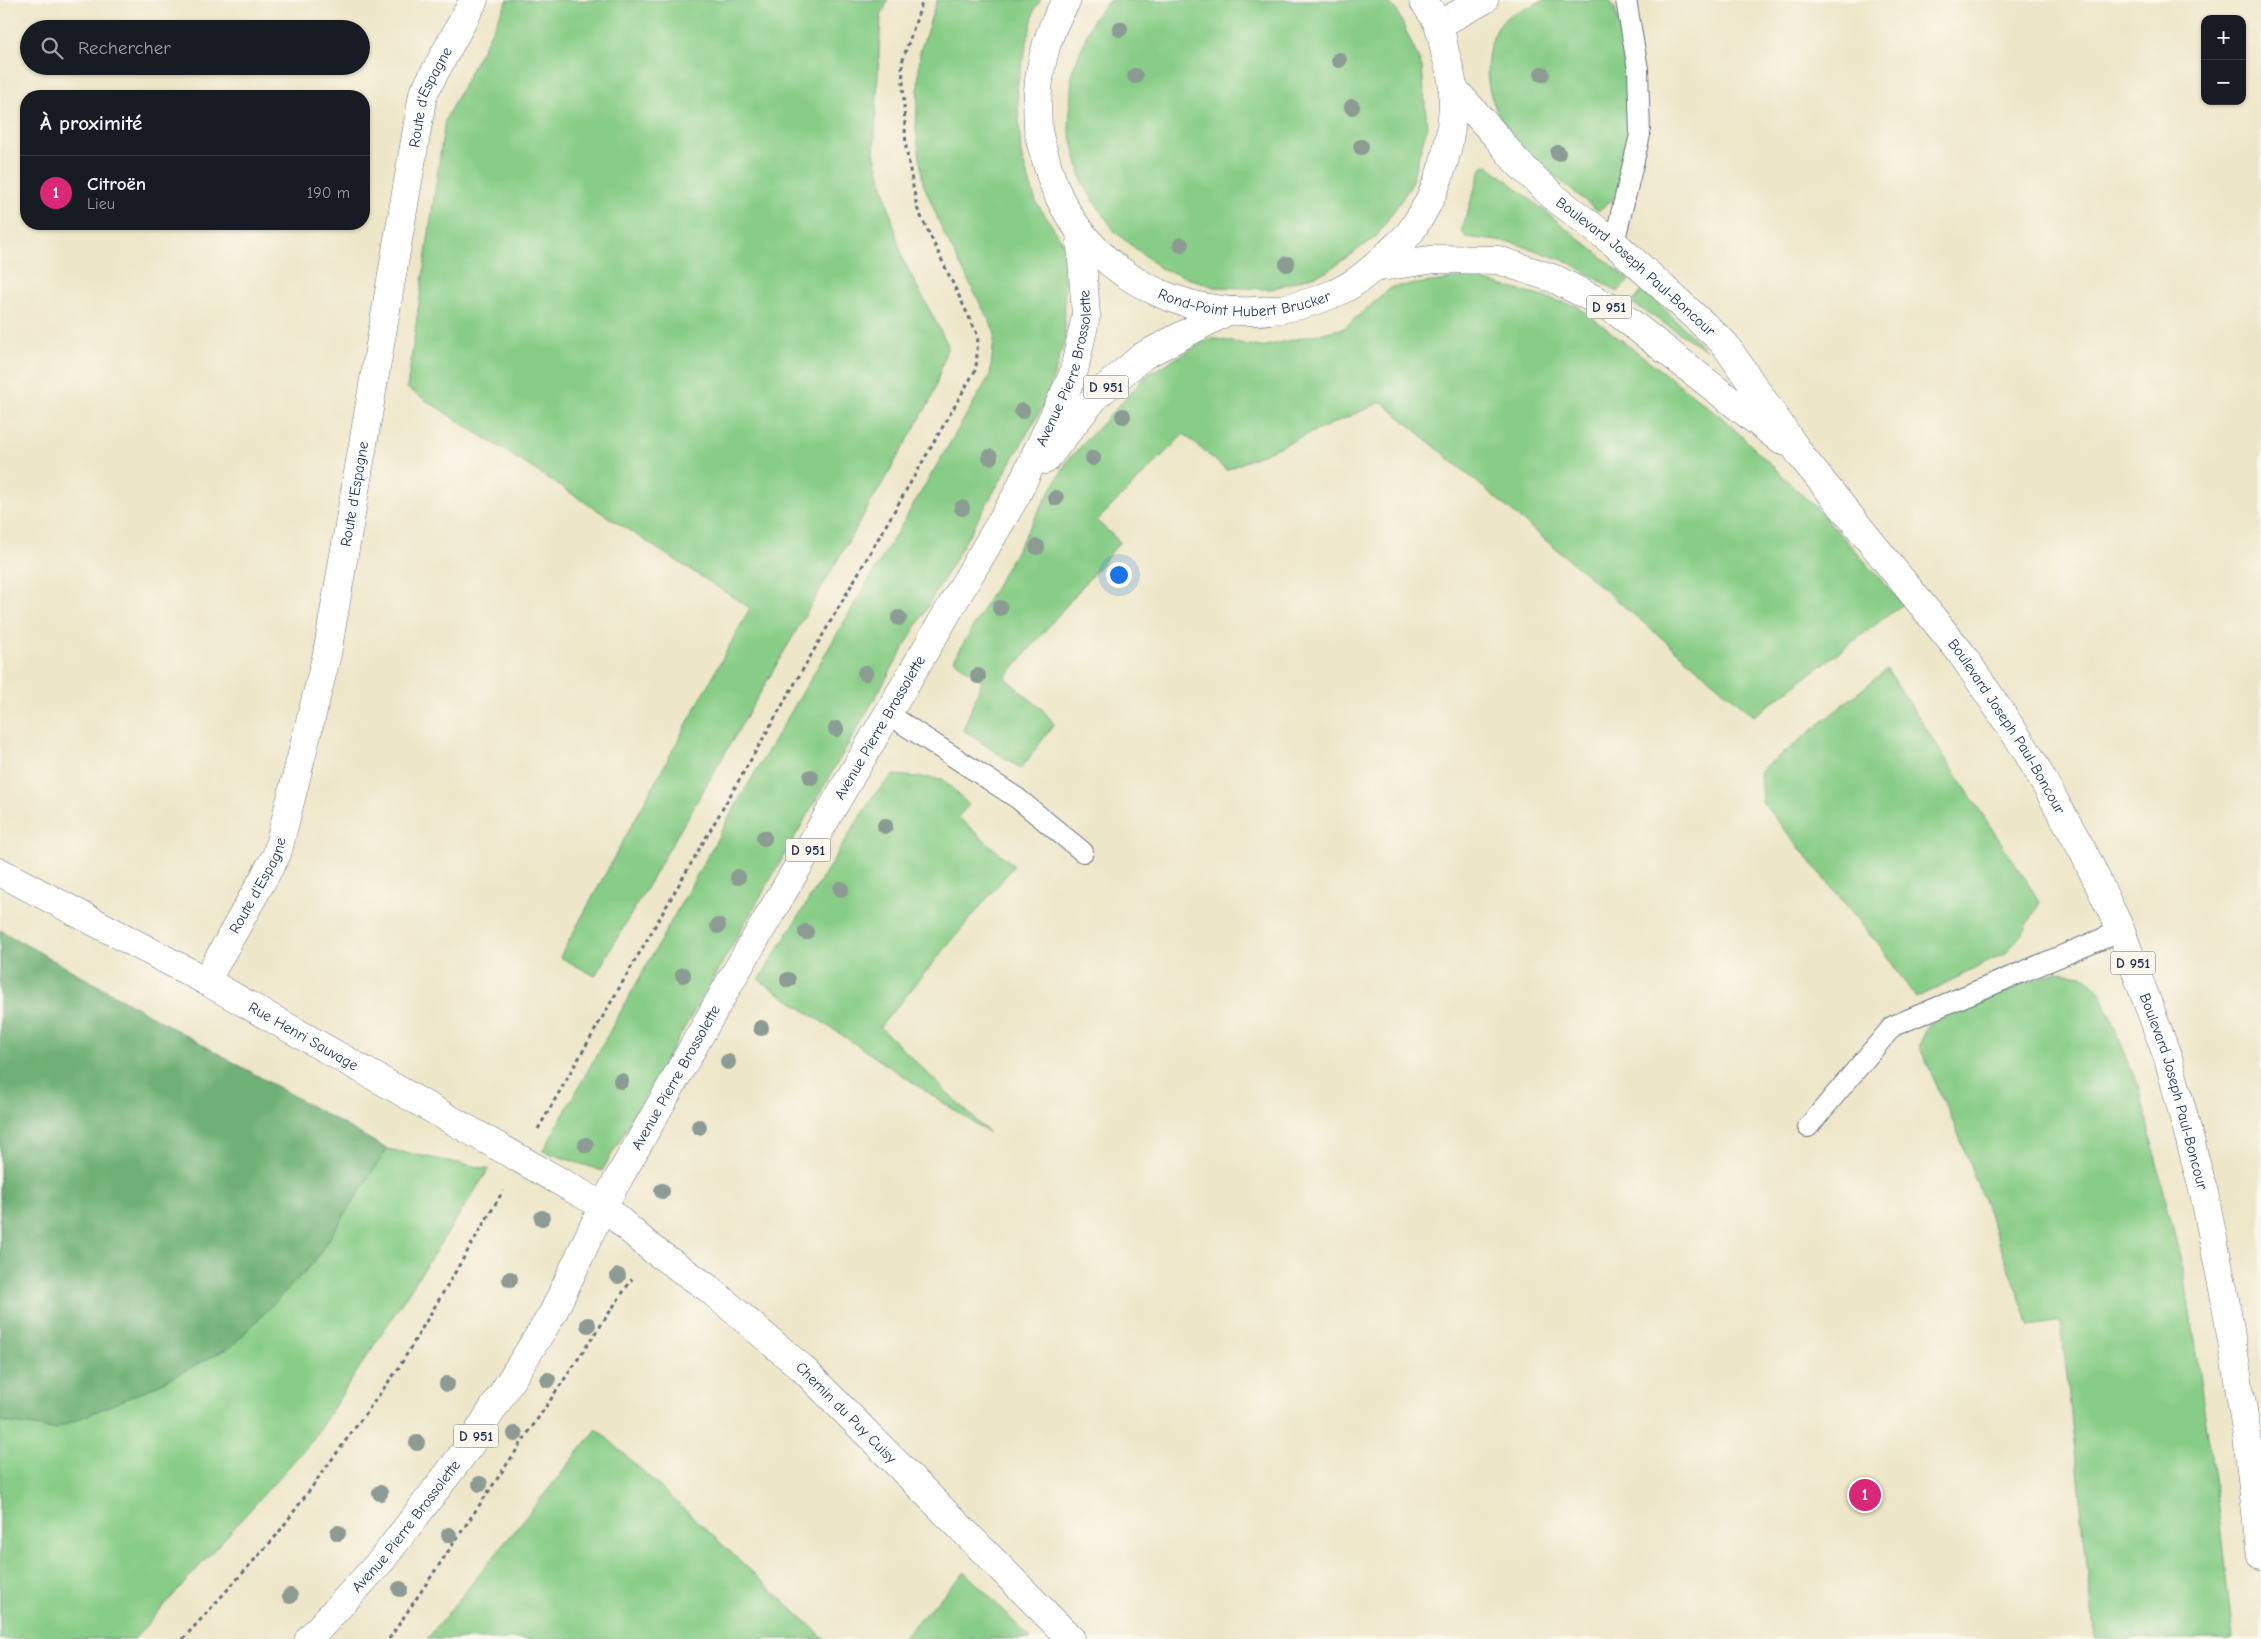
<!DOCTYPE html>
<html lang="fr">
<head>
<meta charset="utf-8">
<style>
  :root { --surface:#171b24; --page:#242831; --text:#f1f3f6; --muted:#9ea1a6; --line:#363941; --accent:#db2777 }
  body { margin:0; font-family:"Comic Neue",sans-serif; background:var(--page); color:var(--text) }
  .controls { position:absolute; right:15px; top:15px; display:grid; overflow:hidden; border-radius:10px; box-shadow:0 1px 4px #0004 }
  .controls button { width:45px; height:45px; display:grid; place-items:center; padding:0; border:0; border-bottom:1px solid var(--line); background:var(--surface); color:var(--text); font:25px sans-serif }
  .you { position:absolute; left:1118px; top:574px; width:18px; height:18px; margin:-12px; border:4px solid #fff; border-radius:50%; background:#1a73e8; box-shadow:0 0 0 8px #1a73e833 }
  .badge { display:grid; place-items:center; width:32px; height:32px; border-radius:50%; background:var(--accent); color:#fff; font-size:16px; font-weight:700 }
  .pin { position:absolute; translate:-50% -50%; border:2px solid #fff; box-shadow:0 1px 5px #0006 }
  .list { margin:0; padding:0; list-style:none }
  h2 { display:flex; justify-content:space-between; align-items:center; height:65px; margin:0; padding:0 20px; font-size:21px }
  h2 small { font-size:16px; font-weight:400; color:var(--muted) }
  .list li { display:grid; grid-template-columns:32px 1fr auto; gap:15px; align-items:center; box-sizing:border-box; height:75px; padding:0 20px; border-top:1px solid var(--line) }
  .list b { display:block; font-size:19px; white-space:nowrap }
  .list p { margin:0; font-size:16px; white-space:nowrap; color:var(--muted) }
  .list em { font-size:16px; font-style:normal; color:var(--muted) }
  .icon { flex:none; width:28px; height:28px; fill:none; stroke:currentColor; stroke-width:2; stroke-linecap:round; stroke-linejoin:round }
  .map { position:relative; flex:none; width:2261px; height:1639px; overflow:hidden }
  .search { position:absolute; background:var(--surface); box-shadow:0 1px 4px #0004; left:20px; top:20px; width:350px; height:55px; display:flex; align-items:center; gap:12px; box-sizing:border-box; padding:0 18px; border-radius:28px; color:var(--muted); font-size:19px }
  .panel { position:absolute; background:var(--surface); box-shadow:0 1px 4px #0004; left:20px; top:90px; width:350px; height:140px; border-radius:20px }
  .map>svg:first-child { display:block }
  .green { fill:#88cd87; stroke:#527e72 }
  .forest { fill:#6eb074; stroke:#447069 }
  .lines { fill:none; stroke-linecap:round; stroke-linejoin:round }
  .service-casing { stroke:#656f83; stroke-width:22 }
  .minor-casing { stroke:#656f83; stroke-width:29 }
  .primary-casing { stroke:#656f83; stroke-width:29 }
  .path { stroke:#656f83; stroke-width:3; stroke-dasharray:4 4; stroke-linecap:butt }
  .service { stroke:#fff; stroke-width:20 }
  .minor { stroke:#fff; stroke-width:28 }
  .primary { stroke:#fff; stroke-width:28 }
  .tree { fill:#8c9b94 }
  .labels { text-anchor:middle; stroke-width:4; stroke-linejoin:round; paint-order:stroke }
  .shield { fill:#fbf7ec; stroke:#5e6b89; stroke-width:1 }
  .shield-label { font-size:14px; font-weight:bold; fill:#1b2f5e }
  .street-label { font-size:15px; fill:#1b2f5e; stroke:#fbf7ec }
</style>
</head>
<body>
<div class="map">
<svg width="2261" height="1639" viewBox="0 0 2261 1639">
  <rect width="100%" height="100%" fill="#fbf7ec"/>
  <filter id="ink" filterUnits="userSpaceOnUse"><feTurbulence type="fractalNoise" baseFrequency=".02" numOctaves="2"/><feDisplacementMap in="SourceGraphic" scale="10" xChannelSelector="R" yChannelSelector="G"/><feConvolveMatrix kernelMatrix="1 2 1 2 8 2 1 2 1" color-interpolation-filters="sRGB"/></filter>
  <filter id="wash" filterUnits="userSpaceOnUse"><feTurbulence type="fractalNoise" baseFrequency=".0096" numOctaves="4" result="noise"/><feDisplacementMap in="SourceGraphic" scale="20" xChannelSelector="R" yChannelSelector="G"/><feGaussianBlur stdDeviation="1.12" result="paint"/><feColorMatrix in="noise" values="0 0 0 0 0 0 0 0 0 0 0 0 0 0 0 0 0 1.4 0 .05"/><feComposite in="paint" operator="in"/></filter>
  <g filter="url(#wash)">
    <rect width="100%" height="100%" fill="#eee6c8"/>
    <path class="green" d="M508,0H888L881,16L874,153L903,260L948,345L932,398L595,976L560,957L750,608L407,388L445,120Z
      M937,0H1041L1035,8L1017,86L1021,155L1036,202L1064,244L1065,340L1045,403L602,1171L543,1151L736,805L990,375L995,332L945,236L923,183L916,128L920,52Z
      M1110,0H1386L1397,11L1422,67L1427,127L1410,187L1376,237L1326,272L1271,289L1214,287L1160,268L1115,232L1083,185L1069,129L1072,72L1093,19Z
      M1545,0H1609L1615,8L1631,82L1630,136L1620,193L1598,211C1550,171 1479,128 1488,58C1490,44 1495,27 1507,17C1518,10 1533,5 1545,0Z
      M1488,165L1630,280L1618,292L1569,262L1514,243L1466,237L1461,232L1482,166Z
      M1470,277L1577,306L1723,418L1822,514L1903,604L1754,716L1382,402L1226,470L1184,434L1097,521L1120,542L1005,678L1043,710L1054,724L1021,769L963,730L982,681L954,660L1068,460L1147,375L1211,338L1261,347L1344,328L1392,287Z
      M1644,289L1706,350L1632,303Z
      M1887,669L2040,902L2024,931L2006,953L1916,998L1878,944L1762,802L1760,770L1784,753Z
      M893,775L943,779L969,805L958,817L1014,866L880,1027L989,1133L759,980L873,796Z
      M2057,972L2083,975L2100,991L2138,1086L2185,1278L2217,1498L2233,1639H2095L2061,1321L2030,1326L1960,1138L1919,1046L1929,1024L1995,995Z
      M387,1149L489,1169L311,1442L134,1639H0V1421L55,1429L151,1388L232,1346L314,1262Z
      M597,1429L825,1639H427Z
      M965,1572L1031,1639H901Z"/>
    <path class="forest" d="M0,930L387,1149L314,1262L232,1346L151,1388L55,1429L0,1421Z"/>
  </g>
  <g filter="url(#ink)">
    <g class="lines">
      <g class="service-casing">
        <path id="service" d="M1614,243L1640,135L1638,69L1626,0
          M888,714L1017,798L1083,852
          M1808,1127L1893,1026L2121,931"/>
      </g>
      <g class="minor-casing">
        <g id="minor">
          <path d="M1438,25L1484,0"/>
          <path id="s1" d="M0,872L206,981L603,1206L652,1249L708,1288L802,1368L1071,1639"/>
          <path id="s2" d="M206,981L277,854L327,654L423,94L474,0"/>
        </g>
      </g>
      <g class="primary-casing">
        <g id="primary">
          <path id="s3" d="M1067,0C1043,37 1035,83 1038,126C1038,137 1043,149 1046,160C1077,285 1217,343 1333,294C1353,286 1374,268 1389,253C1396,246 1405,239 1411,231C1440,190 1454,141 1453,91C1453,78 1448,64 1445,52C1443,44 1442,34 1439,26C1435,17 1428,8 1423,0"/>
          <path id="s4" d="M1453,88L1496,136L1516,161L1555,198L1614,243L1724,343L1802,457L1961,653L2026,750L2084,853L2121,931L2168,1058L2204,1193L2225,1299L2247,1436L2261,1556"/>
          <path d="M1374,268L1436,259L1498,260L1555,279L1613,309L1782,441"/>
          <path d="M1045,460L1096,396L1143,356L1226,312"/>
          <path id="s5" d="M309,1639L381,1561L470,1445L553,1313L603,1206L730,982L1016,496L1073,375L1086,316L1080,232"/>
        </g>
      </g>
      <path class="path" d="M538,1129L976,369L978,336L917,208L906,148L902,62L923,0
        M183,1639L276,1536L398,1369L503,1191
        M389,1639L632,1279"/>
      <use href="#service" class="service"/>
      <use href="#minor" class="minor"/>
      <use href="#primary" class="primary"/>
    </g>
    <g class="tree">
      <circle cx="1120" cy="29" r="8"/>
      <circle cx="1339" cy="60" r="8"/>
      <circle cx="1542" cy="74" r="8"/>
      <circle cx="1135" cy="76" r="8"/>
      <circle cx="1352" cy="107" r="8"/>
      <circle cx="1361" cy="147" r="8"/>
      <circle cx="1558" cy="153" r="8"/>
      <circle cx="1181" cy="245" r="8"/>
      <circle cx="1287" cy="264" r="8"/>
      <circle cx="1022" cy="411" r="8"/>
      <circle cx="1123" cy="416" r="8"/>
      <circle cx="990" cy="457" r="8"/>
      <circle cx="1093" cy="458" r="8"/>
      <circle cx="1056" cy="498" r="8"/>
      <circle cx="962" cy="508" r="8"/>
      <circle cx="1037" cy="547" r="8"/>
      <circle cx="1000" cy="608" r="8"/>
      <circle cx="899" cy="618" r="8"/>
      <circle cx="865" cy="673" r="8"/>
      <circle cx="978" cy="676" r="8"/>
      <circle cx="836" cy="729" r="8"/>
      <circle cx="811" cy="777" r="8"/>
      <circle cx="885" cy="826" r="8"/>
      <circle cx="764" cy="838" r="8"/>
      <circle cx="738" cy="877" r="8"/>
      <circle cx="841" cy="889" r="8"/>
      <circle cx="718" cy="926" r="8"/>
      <circle cx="806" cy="932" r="8"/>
      <circle cx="683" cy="975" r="8"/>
      <circle cx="788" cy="980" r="8"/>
      <circle cx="761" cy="1028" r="8"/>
      <circle cx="728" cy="1062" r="8"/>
      <circle cx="621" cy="1081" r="8"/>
      <circle cx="699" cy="1127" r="8"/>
      <circle cx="586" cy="1145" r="8"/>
      <circle cx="662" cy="1191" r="8"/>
      <circle cx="542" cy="1218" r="8"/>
      <circle cx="618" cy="1276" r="8"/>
      <circle cx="510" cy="1279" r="8"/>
      <circle cx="588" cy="1325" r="8"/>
      <circle cx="548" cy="1380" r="8"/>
      <circle cx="447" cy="1384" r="8"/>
      <circle cx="515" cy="1434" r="8"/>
      <circle cx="417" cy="1443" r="8"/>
      <circle cx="480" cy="1484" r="8"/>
      <circle cx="380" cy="1493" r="8"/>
      <circle cx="338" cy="1533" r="8"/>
      <circle cx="449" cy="1535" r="8"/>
      <circle cx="400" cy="1589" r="8"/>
      <circle cx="290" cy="1596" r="8"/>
    </g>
  </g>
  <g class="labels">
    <g class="shield">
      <rect x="1586.5" y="295.5" width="45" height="23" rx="4"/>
      <rect x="1083.5" y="375.5" width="45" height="23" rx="4"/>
      <rect x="785.5" y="838.5" width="45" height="23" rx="4"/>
      <rect x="2110.5" y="951.5" width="45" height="23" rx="4"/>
      <rect x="453.5" y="1424.5" width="45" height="23" rx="4"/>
    </g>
    <g class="shield-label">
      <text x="1609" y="312">D 951</text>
      <text x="1106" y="392">D 951</text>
      <text x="808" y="855">D 951</text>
      <text x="2133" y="968">D 951</text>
      <text x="476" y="1441">D 951</text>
    </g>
    <g class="street-label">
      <text dy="5" stroke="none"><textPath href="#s2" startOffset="919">Route d'Espagne</textPath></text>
      <text dy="5" stroke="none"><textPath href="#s4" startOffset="256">Boulevard Joseph Paul-Boncour</textPath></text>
      <text dy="5" stroke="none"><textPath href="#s3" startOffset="435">Rond-Point Hubert Brucker</textPath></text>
      <text dy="5" stroke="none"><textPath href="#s5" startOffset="1486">Avenue Pierre Brossolette</textPath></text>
      <text dy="5" stroke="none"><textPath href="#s2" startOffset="514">Route d'Espagne</textPath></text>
      <text dy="5" stroke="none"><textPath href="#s4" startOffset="850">Boulevard Joseph Paul-Boncour</textPath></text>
      <text dy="5" stroke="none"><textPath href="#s5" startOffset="1079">Avenue Pierre Brossolette</textPath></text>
      <text dy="5" stroke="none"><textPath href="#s2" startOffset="109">Route d'Espagne</textPath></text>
      <text dy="5" stroke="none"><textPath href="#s1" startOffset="345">Rue Henri Sauvage</textPath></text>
      <text dy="5" stroke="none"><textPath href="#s5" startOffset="674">Avenue Pierre Brossolette</textPath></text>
      <text dy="5" stroke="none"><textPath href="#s4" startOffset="1254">Boulevard Joseph Paul-Boncour</textPath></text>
      <text dy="5" stroke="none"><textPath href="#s1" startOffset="1009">Chemin du Puy Cuisy</textPath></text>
      <text dy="5" stroke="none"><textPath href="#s5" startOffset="149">Avenue Pierre Brossolette</textPath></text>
    </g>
  </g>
</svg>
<div class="controls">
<button>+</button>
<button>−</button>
</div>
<div class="you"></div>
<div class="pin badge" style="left:1865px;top:1495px">1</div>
<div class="search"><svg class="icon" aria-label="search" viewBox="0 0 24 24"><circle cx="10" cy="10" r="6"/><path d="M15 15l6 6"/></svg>Rechercher</div>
<section class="panel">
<h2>À proximité<small></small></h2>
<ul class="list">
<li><span class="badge">1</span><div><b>Citroën</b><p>Lieu</p></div><em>190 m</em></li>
</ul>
</section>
</div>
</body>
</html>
